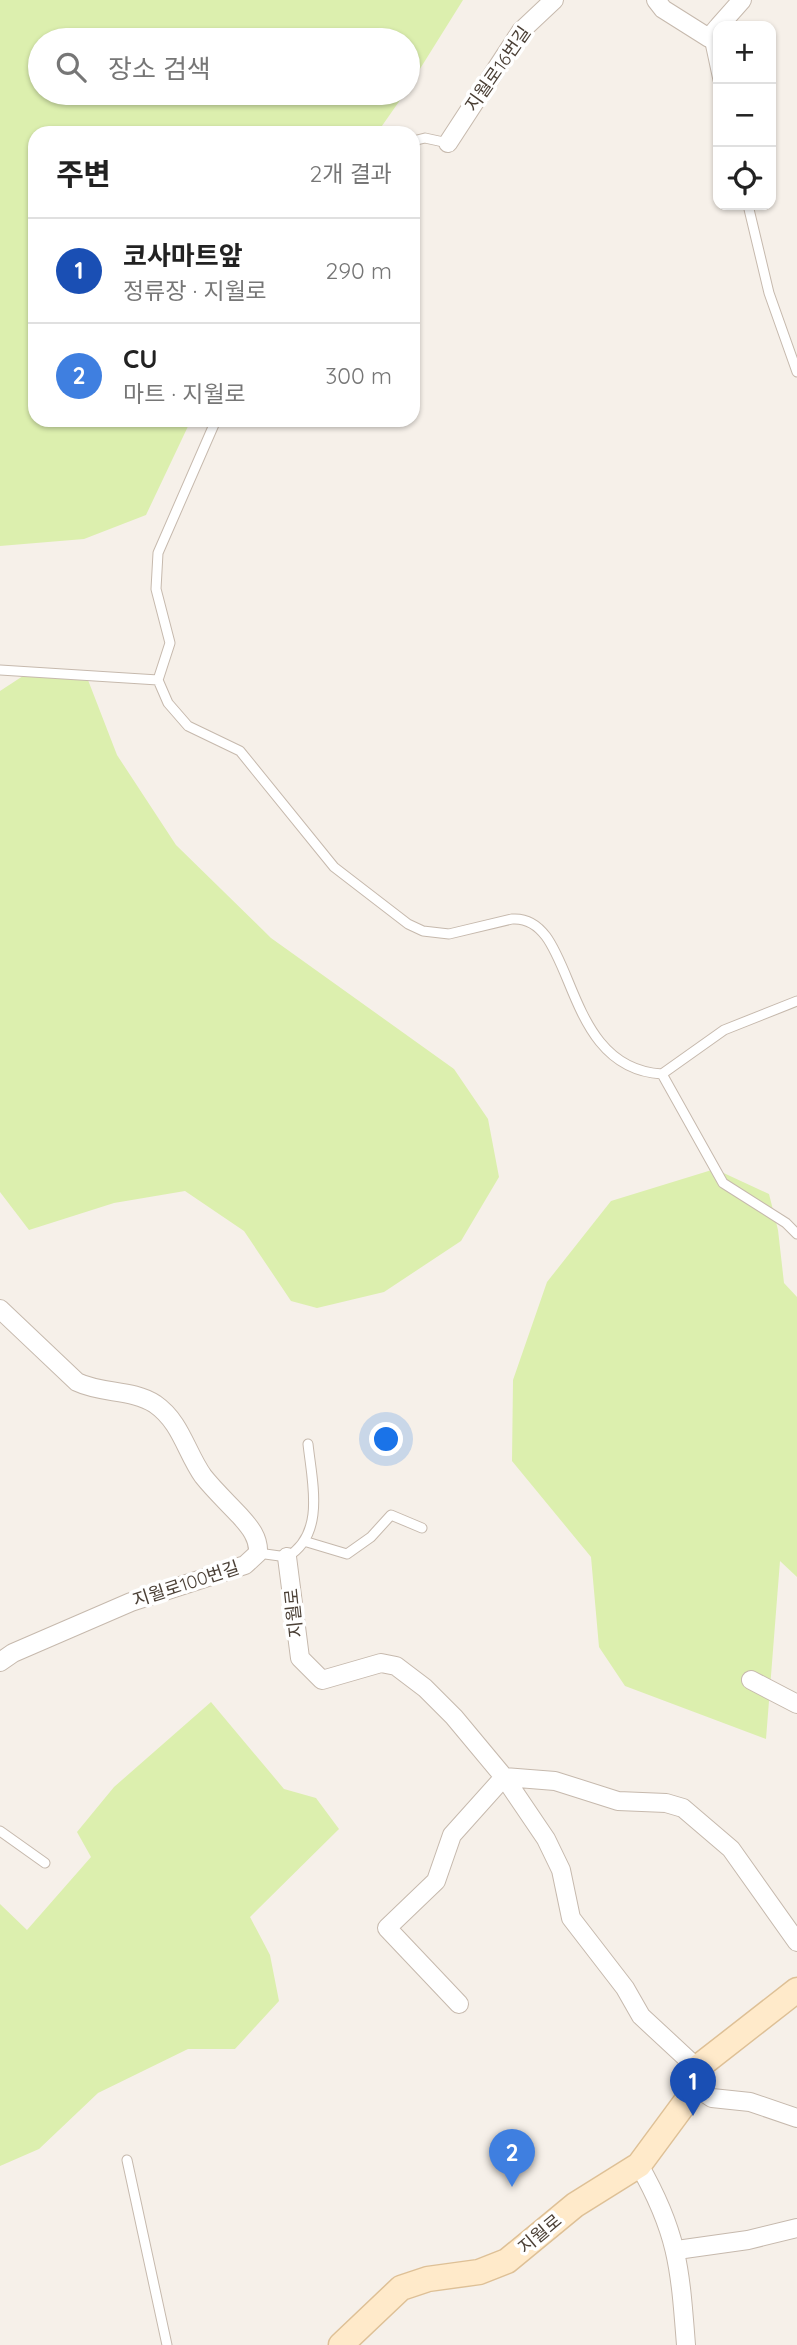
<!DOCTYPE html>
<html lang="ko">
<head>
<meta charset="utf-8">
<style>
  :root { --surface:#fff; --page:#f6f6f6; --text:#222; --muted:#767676; --line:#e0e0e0; --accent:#ff171a }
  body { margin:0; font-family:Quicksand,"Noto Sans KR",sans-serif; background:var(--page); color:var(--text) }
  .controls { position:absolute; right:21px; top:21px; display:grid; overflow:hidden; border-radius:14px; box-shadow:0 2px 5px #0004 }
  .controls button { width:63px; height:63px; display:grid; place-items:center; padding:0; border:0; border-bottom:2px solid var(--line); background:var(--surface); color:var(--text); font:35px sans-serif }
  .you { position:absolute; left:387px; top:1440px; width:24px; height:24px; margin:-18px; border:5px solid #fff; border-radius:50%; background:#1a73e8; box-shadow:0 0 0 10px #1a73e833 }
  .badge { display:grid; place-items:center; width:46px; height:46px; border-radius:50%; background:var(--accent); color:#fff; font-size:23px; font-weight:700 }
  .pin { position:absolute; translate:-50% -58px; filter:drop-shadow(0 2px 4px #0008) }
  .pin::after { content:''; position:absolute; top:37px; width:24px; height:21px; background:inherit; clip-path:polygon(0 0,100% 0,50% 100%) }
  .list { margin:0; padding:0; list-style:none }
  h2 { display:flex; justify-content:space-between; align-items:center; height:91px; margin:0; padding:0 28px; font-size:30px }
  h2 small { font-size:23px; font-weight:400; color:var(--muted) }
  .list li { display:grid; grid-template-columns:46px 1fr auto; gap:21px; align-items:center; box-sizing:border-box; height:105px; padding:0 28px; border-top:2px solid var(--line) }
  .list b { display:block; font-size:26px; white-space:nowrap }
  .list p { margin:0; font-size:23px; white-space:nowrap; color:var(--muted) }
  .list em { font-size:23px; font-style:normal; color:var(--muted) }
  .icon { flex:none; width:38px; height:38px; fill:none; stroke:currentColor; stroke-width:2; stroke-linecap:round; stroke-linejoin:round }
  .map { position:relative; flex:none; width:797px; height:2345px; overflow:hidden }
  .search { position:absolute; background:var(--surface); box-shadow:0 2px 5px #0004; left:28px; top:28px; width:392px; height:77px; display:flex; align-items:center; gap:18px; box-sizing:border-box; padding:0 24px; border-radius:38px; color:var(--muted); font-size:26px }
  .panel { position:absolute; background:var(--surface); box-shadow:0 2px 5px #0004; left:28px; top:126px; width:392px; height:301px; border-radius:21px }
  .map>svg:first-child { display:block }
  .green { fill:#dcefae }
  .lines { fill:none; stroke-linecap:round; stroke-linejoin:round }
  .lane-casing { stroke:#c6b9ad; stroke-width:11 }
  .street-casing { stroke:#c6b9ad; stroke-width:20 }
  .secondary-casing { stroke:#dec096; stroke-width:27 }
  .lane { stroke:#fff; stroke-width:9 }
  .street { stroke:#fff; stroke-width:18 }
  .secondary { stroke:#ffeaca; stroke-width:24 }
  .labels { text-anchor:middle; stroke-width:7; stroke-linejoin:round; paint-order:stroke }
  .street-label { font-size:18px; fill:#4b4036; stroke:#fff }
</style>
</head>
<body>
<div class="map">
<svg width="797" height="2345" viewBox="0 0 797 2345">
  <rect width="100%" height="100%" fill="#f6f0e9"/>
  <path class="green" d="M0,0H463L408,88V40H40V93H405L377,133H35V420H191L146,515L84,539L0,546Z
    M26,674L88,680L117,755L176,845L271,938L454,1069L488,1119L499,1177L461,1241L384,1292L317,1308L291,1301L244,1231L185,1191L114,1203L29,1230L0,1192V691Z
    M715,1169L769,1194L778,1230L784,1283L797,1297V1577L780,1561L766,1739L625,1686L599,1647L591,1557L512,1461L513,1380L547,1282L611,1201Z
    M211,1702L284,1789L316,1798L339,1829L250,1917L270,1955L279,2001L235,2049H188L98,2093L39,2149L0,2166V1904L27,1930L91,1857L77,1832L114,1787Z"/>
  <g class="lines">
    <g class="lane-casing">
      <path id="lane" d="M709,38L718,80
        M413,141L425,138L448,143
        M748,205L769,293L797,372
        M216,420L158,553L156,589L170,643L158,680L168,703L188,726L240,751L334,867L408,924L423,931L449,934L512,919C578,914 558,1068 662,1074L724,1030L797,1001
        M0,670L158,680
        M662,1074L723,1183L786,1223L797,1234
        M307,1542L347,1554L371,1537L391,1515L422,1528
        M258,1553L287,1557C326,1534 312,1482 308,1444
        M0,1831L45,1863
        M127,2160L167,2345"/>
    </g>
    <g class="street-casing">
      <path id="street" d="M656,0L663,9L709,38L718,27
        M719,26L742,0
        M448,143L521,31L554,0
        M0,1309L77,1382C102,1394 132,1389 155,1404C181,1422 186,1452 203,1476C214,1490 228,1503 240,1516C250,1527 259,1538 258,1553L245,1565L131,1602L13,1653L0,1662
        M287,1557L300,1658L322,1680L381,1663L396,1666L425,1688L454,1717L504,1777L546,1839L561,1870L571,1918L625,1988L641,2016L697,2068
        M751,1680L797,1704
        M459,2004L387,1928L436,1881L452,1835L504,1777L555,1781L618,1801L666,1803L683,1808L731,1849L797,1942
        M691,2084L712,2098L750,2102L797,2118
        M639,2165C678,2233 680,2268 686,2345
        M677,2250L748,2240L797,2228"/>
    </g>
    <g class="secondary-casing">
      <path id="secondary" d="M341,2345L401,2288L428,2279L479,2272L507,2261L575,2205L639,2165L687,2100L697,2068L797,1990"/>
    </g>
    <use href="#lane" class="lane"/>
    <use href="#street" class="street"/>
    <use href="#secondary" class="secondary"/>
  </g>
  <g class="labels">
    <g class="street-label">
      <text transform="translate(498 69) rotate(-55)" y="6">지월로16번길</text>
      <text transform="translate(186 1584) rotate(-18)" y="6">지월로100번길</text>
      <text transform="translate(294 1613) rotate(-96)" y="6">지월로</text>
      <text transform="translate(540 2234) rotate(-40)" y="6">지월로</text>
    </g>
  </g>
</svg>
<div class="controls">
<button>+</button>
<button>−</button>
<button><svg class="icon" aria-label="locate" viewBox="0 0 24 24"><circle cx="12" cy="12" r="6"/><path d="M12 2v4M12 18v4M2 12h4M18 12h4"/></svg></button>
</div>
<div class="you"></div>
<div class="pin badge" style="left:693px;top:2116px;background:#1a4fb4">1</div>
<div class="pin badge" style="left:512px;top:2187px;background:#3f7fe0">2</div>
<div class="search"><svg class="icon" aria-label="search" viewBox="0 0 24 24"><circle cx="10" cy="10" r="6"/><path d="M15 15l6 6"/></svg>장소 검색</div>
<section class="panel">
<h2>주변<small>2개 결과</small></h2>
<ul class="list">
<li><span class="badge" style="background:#1a4fb4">1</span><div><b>코사마트앞</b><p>정류장 · 지월로</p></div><em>290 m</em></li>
<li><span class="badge" style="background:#3f7fe0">2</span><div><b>CU</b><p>마트 · 지월로</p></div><em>300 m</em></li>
</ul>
</section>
</div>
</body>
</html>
